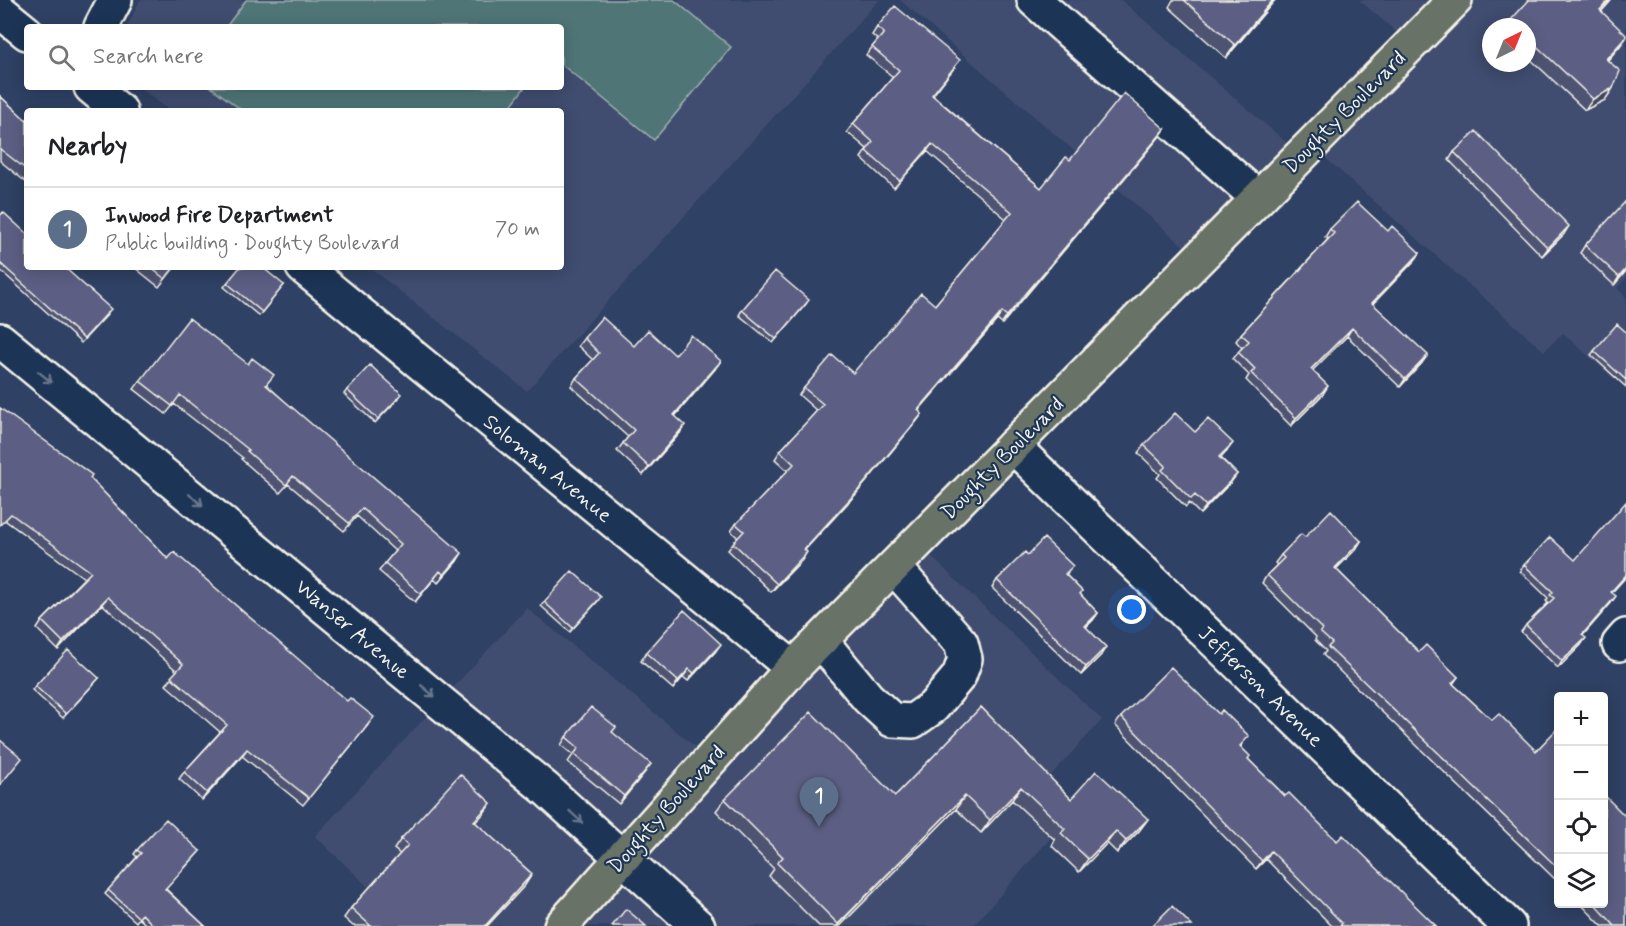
<!DOCTYPE html>
<html lang="en">
<head>
<meta charset="utf-8">
<style>
  :root { --surface:#fff; --page:#f2f2f2; --text:#202124; --muted:#757577; --line:#e0e0e0; --accent:#7c3aed }
  body { margin:0; font-family:Mynerve,sans-serif; background:var(--page); color:var(--text) }
  .controls { position:absolute; right:18px; bottom:18px; display:grid; overflow:hidden; border-radius:6px; box-shadow:0 3px 15px #0003 }
  .controls button { width:54px; height:54px; display:grid; place-items:center; padding:0; border:0; border-bottom:2px solid var(--line); background:var(--surface); color:var(--text); font:30px sans-serif }
  .compass { position:absolute; left:1482px; top:18px; width:54px; height:54px; border-radius:50%; background:var(--surface); box-shadow:0 3px 15px #0003; rotate:43deg }
  .you { position:absolute; left:1132px; top:610px; width:21px; height:21px; margin:-15px; border:4px solid #fff; border-radius:50%; background:#1a73e8; box-shadow:0 0 0 9px #1a73e833 }
  .badge { display:grid; place-items:center; width:39px; height:39px; border-radius:50%; background:var(--accent); color:#fff; font-size:20px; font-weight:700 }
  .pin { position:absolute; translate:-50% -50px; filter:drop-shadow(0 2px 3px #0008) }
  .pin::after { content:''; position:absolute; top:32px; width:21px; height:18px; background:inherit; clip-path:polygon(0 0,100% 0,50% 100%) }
  .list { margin:0; padding:0; list-style:none }
  h2 { display:flex; justify-content:space-between; align-items:center; height:78px; margin:0; padding:0 24px; font-size:26px }
  h2 small { font-size:20px; font-weight:400; color:var(--muted) }
  .list li { display:grid; grid-template-columns:39px 1fr auto; gap:18px; align-items:center; box-sizing:border-box; height:84px; padding:0 24px; border-top:2px solid var(--line) }
  .list b { display:block; font-size:22px; white-space:nowrap }
  .list p { margin:0; font-size:20px; white-space:nowrap; color:var(--muted) }
  .list em { font-size:20px; font-style:normal; color:var(--muted) }
  .icon { flex:none; width:33px; height:33px; fill:none; stroke:currentColor; stroke-width:2; stroke-linecap:round; stroke-linejoin:round }
  .map { position:relative; flex:none; width:1626px; height:926px; overflow:hidden }
  .search { position:absolute; background:var(--surface); box-shadow:0 3px 15px #0003; left:24px; top:24px; width:540px; height:66px; display:flex; align-items:center; gap:15px; box-sizing:border-box; padding:0 21px; border-radius:6px; color:var(--muted); font-size:22px }
  .panel { position:absolute; background:var(--surface); box-shadow:0 3px 15px #0003; left:24px; top:108px; width:540px; height:162px; border-radius:6px }
  .map>svg:first-child { display:block }
  .built { fill:#404d6f; fill-rule:evenodd }
  .green { fill:#507577; stroke:#a2b3b0; stroke-width:1.5 }
  .lines { fill:none; stroke-linecap:round; stroke-linejoin:round }
  .minor-casing { stroke:#f4f1e8; stroke-width:38 }
  .major-casing { stroke:#f4f1e8; stroke-width:38 }
  .minor { stroke:#1d3557; stroke-width:33 }
  .major { stroke:#687266; stroke-width:33 }
  .wall { fill:#4e5271; stroke:#f4f1e8; stroke-width:1.5 }
  .shaded-wall { fill:#40425c; stroke:#f4f1e8; stroke-width:1.5 }
  .building { fill:#5b5f83; stroke:#f4f1e8; stroke-width:1.5 }
  .oneway { stroke:#68778a }
  .labels { text-anchor:middle; stroke-width:4.5; stroke-linejoin:round; paint-order:stroke }
  .street-label { font-size:21px; fill:#f4f1e8; stroke:#1d3557 }
</style>
</head>
<body>
<div class="map">
<svg width="1626" height="926" viewBox="0 0 1626 926">
  <rect width="100%" height="100%" fill="#2f4164"/>
  <filter id="ink" filterUnits="userSpaceOnUse"><feTurbulence type="fractalNoise" baseFrequency=".0167" numOctaves="2"/><feDisplacementMap in="SourceGraphic" scale="12" xChannelSelector="R" yChannelSelector="G"/><feConvolveMatrix kernelMatrix="1 2 1 2 8 2 1 2 1" color-interpolation-filters="sRGB"/></filter>
  <g filter="url(#ink)">
    <path class="built" d="M140,0H879L527,391L369,267H561V111H170L139,87H561V27H127Z
      M900,0H1121L1300,154L1195,256Z
      M1359,0H1449L1407,41Z
      M1466,0H1626V278L1617,288L1626,297V366L1614,379L1563,333L1544,351L1315,149ZM1491,27H1527V63H1491Z
      M912,538L1102,720L1041,786L1070,816L973,926H409L315,836L527,608L703,753Z"/>
    <path class="green" d="M246,0H674L731,47L654,140L561,64V27H226Z
      M211,87H525L507,111H243Z"/>
    <g class="lines">
      <g class="minor-casing">
        <path id="minor" d="M1034,0L1258,198
          M0,11L27,33
          M101,27L115,0
          M91,87L120,111
          M303,267L793,668
          M0,340L546,789L698,926
          M1013,446L1509,926
          M821,641L868,698L892,720L913,721L933,707L959,676L965,659L961,643L894,567
          M1619,644L1626,636"/>
      </g>
      <g class="major-casing">
        <path id="major" d="M561,926L793,668L1455,0"/>
      </g>
      <use href="#minor" class="minor"/>
      <use href="#major" class="major"/>
    </g>
    <path class="wall" d="M1173,0H1275L1226,58L1169,7Z
      M1610,2L1601,12L1626,38L1619,47L1608,60L1613,88L1605,100L1585,110L1527,56V27H1506L1510,21Z
      M877,27L955,67L933,95L1041,188L1070,160L1165,129L1160,136L1002,324L997,320L918,410L922,414L917,421L856,494L805,550L802,560L771,592L728,550L738,538L731,531L736,524L788,471L775,459L780,451L817,411L799,395L804,388L853,373L935,305L1006,219L927,151L894,188L861,158L867,149L847,132L853,124L893,77L866,55L878,40L872,35Z
      M0,96L26,120L27,119V183L0,161Z
      M1454,152L1564,234L1542,256L1449,160Z
      M0,216L108,314L81,343L0,270Z
      M1330,229L1388,231L1420,253L1415,260L1373,304L1422,363L1400,387L1347,336L1312,370L1323,394L1291,426L1246,380L1249,375L1233,359L1242,348L1236,341L1241,334L1328,239L1325,237Z
      M1585,245L1626,271L1614,285L1580,253Z
      M134,267H175L159,287Z
      M227,283L284,285L259,316L224,287Z
      M806,304L773,343L739,315L742,310Z
      M1626,332V387L1591,355L1594,351Z
      M584,338L634,346L675,355L715,369L675,416L680,433L643,475L617,451L628,437L571,386L576,378L593,360L578,346Z
      M140,381L267,385L457,561L438,583L434,579L415,602L379,571L395,551L357,516L344,531L288,484L280,493L241,459L243,458L174,404L166,414L134,389Z
      M347,390L399,398L375,423L344,394Z
      M0,408L90,478L168,559L368,725L303,805L242,756L202,800L179,779L184,772L220,732L166,685L177,671L102,604L58,650L37,629L42,621L84,578L6,521Z
      M1195,432L1227,451L1221,458L1237,474L1231,482L1200,514L1189,503L1186,507L1157,478L1160,474L1138,453L1144,445Z
      M1305,537L1361,541L1356,549L1336,569L1419,652L1458,677L1453,684L1492,720L1536,751L1558,728V882L1323,655L1326,651L1315,640L1316,637L1262,583L1267,575L1277,565L1275,563L1281,555Z
      M1028,555L1068,573L1066,575L1082,591L1080,594L1098,613L1093,620L1086,627L1101,655L1081,675L992,588L997,580Z
      M1575,560L1612,593L1611,603L1583,635L1581,645L1558,668L1521,632L1526,625L1548,603L1546,601L1548,598L1520,571L1524,565Z
      M598,601L570,632L541,606L544,602Z
      M715,652L688,681L683,677L673,689L641,661L646,653Z
      M99,678L63,718L32,690L35,686Z
      M981,707L1071,799L1148,819L1139,831L1117,853L1107,843L1079,872L1052,846L1055,840L1012,800L981,833L956,809L840,926H819L769,876L774,869L716,811L725,799L895,796Z
      M1121,717L1243,744L1241,747L1248,759L1285,796L1436,926H1332L1266,859L1256,869L1115,725Z
      M612,732L645,772L619,804L568,762L573,755L561,745L566,737Z
      M484,813L475,822L532,874L525,885L487,926H353L344,918L351,908L400,854L394,849L401,839Z
      M137,850L200,851L166,889L205,926H147L139,918L136,922L105,894L137,857L134,854Z
      M1580,903H1604L1626,926H1602Z"/>
    <path class="shaded-wall" d="M1273,0H1275L1226,58L1235,45Z
      M1609,0H1611L1592,22L1600,10Z
      M1626,37L1619,47L1598,70L1606,59Z
      M1613,88L1605,100L1585,110L1593,99Z
      M1165,129L1160,136L1002,324L1007,316Z
      M932,144L927,151L894,188L900,181Z
      M1569,226L1564,234L1542,256L1548,248Z
      M1420,253L1415,260L1366,310L1372,303Z
      M1626,269V271L1614,285L1619,277Z
      M1002,312L997,320L913,417L918,410Z
      M1352,328L1347,336L1306,377L1311,369Z
      M1428,355L1422,363L1400,387L1405,379Z
      M721,361L715,369L669,423L674,415Z
      M1328,386L1323,394L1291,426L1296,418Z
      M922,414L856,494L798,556L804,549Z
      M685,425L680,433L643,475L649,467Z
      M1233,443L1227,451L1214,465L1219,457Z
      M1237,474L1231,482L1200,514L1206,506Z
      M1361,541L1356,549L1329,576L1335,568Z
      M807,552L802,560L771,592L777,584Z
      M462,553L457,561L438,583L444,575Z
      M440,571L434,579L415,602L421,594Z
      M1626,575V577L1606,599L1611,592Z
      M1616,596L1611,603L1578,641L1582,635Z
      M108,597L102,604L58,650L63,642Z
      M1098,613L1093,620L1080,633L1085,626Z
      M1586,638L1581,645L1558,668L1562,661Z
      M721,644L715,652L688,681L694,673Z
      M1106,647L1101,655L1081,675L1086,667Z
      M689,669L683,677L673,689L678,681Z
      M247,749L242,756L202,800L207,793Z
      M651,764L645,772L619,804L624,796Z
      M1021,787L1012,800L981,833L990,820Z
      M965,796L956,809L840,926H837Z
      M491,803L484,813L467,831L474,821Z
      M1148,819L1139,831L1117,853L1126,841Z
      M1116,831L1107,843L1079,872L1088,859Z
      M1271,851L1266,859L1256,869L1262,861Z
      M532,874L525,885L487,926H485Z"/>
    <path class="building" d="M1184,0H1273L1235,45Z
      M1529,0H1609L1600,10L1626,35V37L1606,59L1620,71L1613,88L1593,99L1527,37V27H1516L1510,21Z
      M895,6L960,60L932,95L1041,188L1066,157L1070,160L1124,93L1165,129L1007,316L1002,312L918,410L922,414L862,486L804,549L807,552L777,584L733,543L744,531L736,524L794,464L780,451L823,404L804,388L832,355L853,373L921,293L935,305L1012,212L932,144L900,181L866,151L873,142L853,124L899,70L872,47L884,33L877,27Z
      M0,96L26,120L27,119V170L0,149Z
      M1476,131L1569,226L1548,248L1454,152Z
      M1626,201V269L1619,277L1585,245Z
      M1357,202L1388,231L1392,226L1420,253L1372,303L1428,355L1405,379L1352,328L1311,369L1328,386L1296,418L1251,373L1255,369L1238,352L1249,341L1241,334L1334,233L1330,229Z
      M3,212L27,234V267H64L111,309L84,339L0,263V216Z
      M150,267H174L165,279Z
      M240,267H262L284,285L262,312L227,283Z
      M775,271L809,300L776,339L742,310Z
      M602,317L634,346L648,330L675,355L691,335L721,361L674,415L685,425L649,467L623,443L634,430L576,378L599,353L584,338Z
      M189,318L248,364L252,358L274,375L266,385L462,553L444,575L440,571L421,594L385,563L401,544L362,508L349,523L293,476L286,485L247,451L249,450L180,395L172,406L140,381Z
      M1617,324L1626,332V380L1594,351Z
      M370,365L402,394L378,419L347,390Z
      M0,408L92,475L90,478L168,559L174,552L347,701L350,698L374,717L309,798L247,749L207,793L184,772L227,725L171,677L183,664L108,597L63,642L42,621L91,572L11,514L0,525Z
      M1175,413L1195,432L1208,419L1233,443L1219,457L1237,474L1206,506L1195,495L1191,499L1162,470L1166,466L1144,445Z
      M1626,502V575L1611,592L1616,596L1582,635L1586,638L1562,661L1526,625L1554,598L1550,595L1553,592L1524,565L1550,537L1575,560Z
      M1331,510L1361,541L1335,568L1419,652L1426,645L1458,677L1452,683L1492,720L1499,714L1536,751L1558,728V868L1328,647L1332,643L1320,632L1322,629L1267,575L1284,558L1281,555L1301,534L1305,537Z
      M1044,538L1073,566L1065,574L1082,591L1080,594L1098,613L1085,626L1106,647L1086,667L997,580L1025,552L1028,555Z
      M572,571L601,597L573,628L544,602Z
      M684,610L721,644L694,673L689,669L678,681L646,653Z
      M68,650L99,678L66,714L35,686Z
      M1171,667L1219,714L1222,710L1249,736L1240,746L1250,756L1248,759L1285,796L1289,793L1337,841L1343,835L1436,926H1340L1342,923L1271,851L1262,861L1121,717Z
      M591,707L616,727L612,732L651,764L624,796L574,754L579,748L566,737Z
      M981,707L1071,799L1096,771L1148,819L1126,841L1116,831L1088,859L1061,833L1065,829L1021,787L990,820L965,796L838,924L777,863L783,857L725,799L811,712L895,796Z
      M0,740L22,758L0,785Z
      M460,774L491,803L474,821L532,874L485,926H371L351,908L408,845L401,839Z
      M1604,795L1626,817V926H1615L1594,903H1604Z
      M166,819L200,851L165,889L205,926H154L142,914L139,918L108,890L141,853L137,850Z
      M1172,906L1192,926H1152Z
      M626,909L646,926H612Z"/>
    <defs><path id="oneway-shaft" d="M-6 0H5M1.5-3L5.5 0L1.5 3" fill="none" stroke-width="1.6" stroke-linecap="round" stroke-linejoin="round" transform="scale(1.5)"/></defs>
    <g class="oneway">
      <use href="#oneway-shaft" transform="translate(45 377) rotate(39)"/>
      <use href="#oneway-shaft" transform="translate(196 500) rotate(39)"/>
      <use href="#oneway-shaft" transform="translate(428 691) rotate(40)"/>
      <use href="#oneway-shaft" transform="translate(576 817) rotate(43)"/>
    </g>
  </g>
  <g class="labels">
    <g class="street-label">
      <text transform="translate(1344 112) rotate(-45)" y="7">Doughty Boulevard</text>
      <text transform="translate(1002 458) rotate(-45)" y="7">Doughty Boulevard</text>
      <text transform="translate(548 468) rotate(39)" y="7">Soloman Avenue</text>
      <text transform="translate(353 629) rotate(40)" y="7">Wanser Avenue</text>
      <text transform="translate(1261 686) rotate(44)" y="7">Jefferson Avenue</text>
      <text transform="translate(666 809) rotate(-48)" y="7">Doughty Boulevard</text>
    </g>
  </g>
</svg>
<div class="controls">
<button>+</button>
<button>−</button>
<button><svg class="icon" aria-label="locate" viewBox="0 0 24 24"><circle cx="12" cy="12" r="6"/><path d="M12 2v4M12 18v4M2 12h4M18 12h4"/></svg></button>
<button><svg class="icon" aria-label="layers" viewBox="0 0 24 24"><path d="M12 4l9 5-9 5-9-5zM3 14l9 5 9-5"/></svg></button>
</div>
<svg class="compass" viewBox="-18 -18 36 36"><path d="M0-13l5 13h-10z" fill="#e53935"/><path d="M0 13l5-13h-10z" fill="#757577"/></svg>
<div class="you"></div>
<div class="pin badge" style="left:819px;top:827px;background:#5c6f8a">1</div>
<div class="search"><svg class="icon" aria-label="search" viewBox="0 0 24 24"><circle cx="10" cy="10" r="6"/><path d="M15 15l6 6"/></svg>Search here</div>
<section class="panel">
<h2>Nearby<small></small></h2>
<ul class="list">
<li><span class="badge" style="background:#5c6f8a">1</span><div><b>Inwood Fire Department</b><p>Public building · Doughty Boulevard</p></div><em>70 m</em></li>
</ul>
</section>
</div>
</body>
</html>
